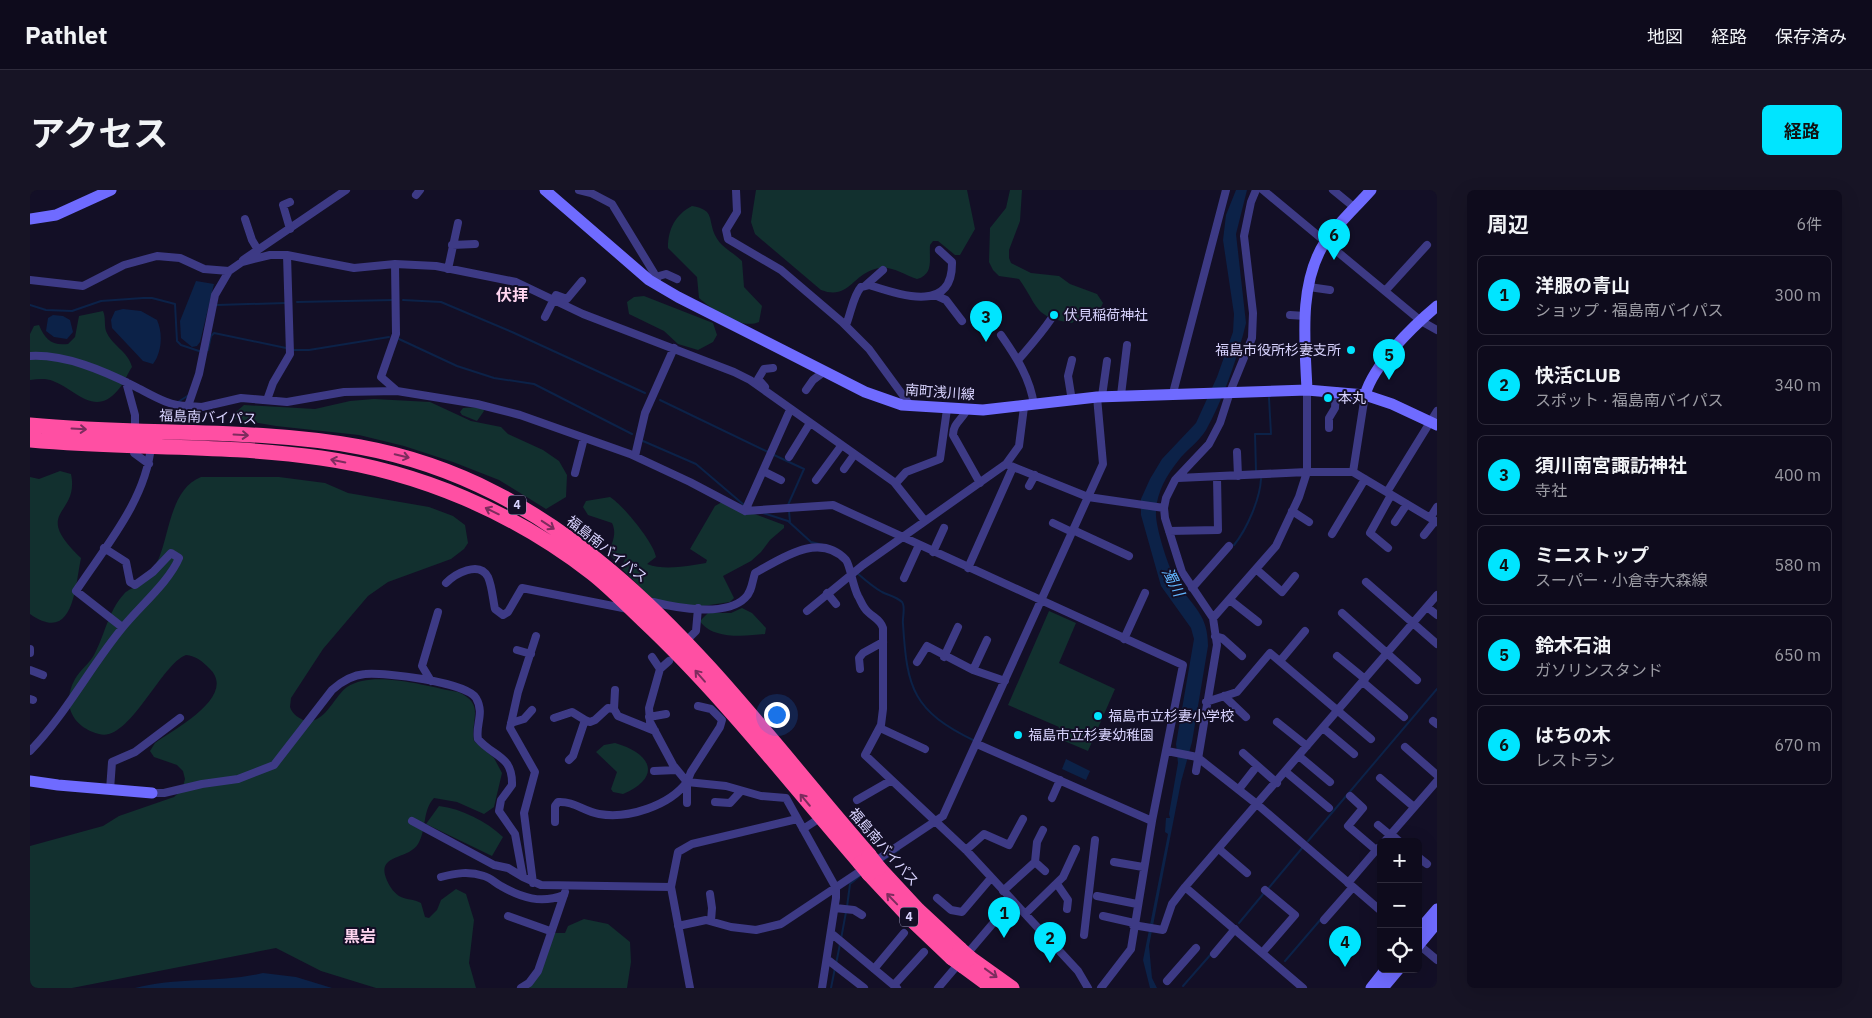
<!DOCTYPE html>
<html lang="ja">
<head>
<meta charset="utf-8">
<style>
  :root { --surface:#0e0b1c; --page:#171425; --text:#f1f3f6; --muted:#9b9ba3; --line:#2e2b3b; --accent:#00e5ff }
  body { margin:0; font-family:"IBM Plex Sans","Noto Sans JP",sans-serif; background:var(--page); color:var(--text) }
  .controls { position:absolute; right:15px; bottom:15px; display:grid; overflow:hidden; border-radius:8px; box-shadow:0 5px 20px #0002 }
  .controls button { width:45px; height:45px; display:grid; place-items:center; padding:0; border:0; border-bottom:1px solid var(--line); background:var(--surface); color:var(--text); font:25px sans-serif }
  .you { position:absolute; left:746px; top:524px; width:18px; height:18px; margin:-12px; border:4px solid #fff; border-radius:50%; background:#1a73e8; box-shadow:0 0 0 8px #1a73e833 }
  .badge { display:grid; place-items:center; width:32px; height:32px; border-radius:50%; background:var(--accent); color:#111; font-size:16px; font-weight:700 }
  .pin { position:absolute; translate:-50% -41px; filter:drop-shadow(0 1px 2px #0008) }
  .pin::after { content:''; position:absolute; top:26px; width:18px; height:15px; background:inherit; clip-path:polygon(0 0,100% 0,50% 100%) }
  .list { margin:0; padding:0; list-style:none }
  h2 { display:flex; justify-content:space-between; align-items:center; height:65px; margin:0; padding:0 20px; font-size:21px }
  h2 small { font-size:16px; font-weight:400; color:var(--muted) }
  .list li { display:grid; grid-template-columns:32px 1fr auto; gap:15px; align-items:center; box-sizing:border-box; height:80px; margin:0 10px 10px; padding:0 10px; border:1px solid var(--line); border-radius:8px }
  .list b { display:block; font-size:19px; white-space:nowrap }
  .list p { margin:0; font-size:16px; white-space:nowrap; color:var(--muted) }
  .list em { font-size:16px; font-style:normal; color:var(--muted) }
  .icon { flex:none; width:28px; height:28px; fill:none; stroke:currentColor; stroke-width:2; stroke-linecap:round; stroke-linejoin:round }
  .map { position:relative; flex:none; width:1407px; height:798px; overflow:hidden; border-radius:8px }
  header { display:flex; align-items:center; gap:30px; box-sizing:border-box; height:70px; padding:0 25px; background:var(--surface); border-bottom:1px solid var(--line) }
  header strong { font-size:24px }
  nav { display:flex; gap:28px; margin-inline-start:auto; font-size:18px }
  .intro { display:flex; align-items:center; justify-content:space-between; box-sizing:border-box; height:120px; padding:0 30px }
  h1 { margin:0; font-size:35px }
  .button { padding:12px 22px; border-radius:8px; background:var(--accent); color:#111; font-size:18px; font-weight:700 }
  main { display:flex; gap:30px; padding:0 30px }
  aside { flex:1; background:var(--surface); border-radius:8px; box-shadow:0 5px 20px #0002 }
  .map>svg:first-child { display:block }
  .green { fill:#12302f }
  .water { fill:#0c2248 }
  .lines { fill:none; stroke-linecap:round; stroke-linejoin:round }
  .stream { stroke:#0c2248; stroke-width:2 }
  .street { stroke:#3d3a85; stroke-width:8 }
  .secondary { stroke:#6f6bff; stroke-width:11 }
  .highway { stroke:#ff4fa3; stroke-width:15 }
  .highway-bridge { stroke:#ff4fa3; stroke-width:15 }
  .oneway { stroke:#7d2c5e }
  .poi-dot { fill:#00e5ff; stroke:#130f26; stroke-width:2 }
  .labels { text-anchor:middle; stroke-width:4; stroke-linejoin:round; paint-order:stroke }
  .shield { fill:#130f26; stroke:#9e99be; stroke-width:1 }
  .shield-label { font-size:12px; font-weight:bold; fill:#d9d4ff }
  .poi-label { font-size:14px; fill:#d9d4ff; stroke:#130f26; text-anchor:start }
  .street-label { font-size:14px; fill:#d9d4ff; stroke:#130f26 }
  .water-label { font-size:15px; font-style:italic; fill:#62b6ff; stroke:#130f26 }
  .quarter-label { font-size:16px; font-weight:bold; fill:#ffd6f0; stroke:#130f26 }
</style>
</head>
<body>
<header>
<strong>Pathlet</strong>
<nav><a>地図</a><a>経路</a><a>保存済み</a></nav>
</header>
<div class="intro"><h1>アクセス</h1><a class="button">経路</a></div>
<main>
<div class="map">
<svg width="1407" height="798" viewBox="0 0 1407 798">
  <rect width="100%" height="100%" fill="#130f26"/>
  <path class="green" d="M726,0H937L945,39L930,65H925L908,51H903L900,55C899,70 904,84 887,89C872,84 859,73 842,80C822,87 817,110 791,100L725,44L721,32Z
    M980,0H992L990,31L979,60V68L981,73L1001,83L1029,86L1040,94L1067,104L1073,113L1068,123H1054L1042,133C1003,127 1009,117 989,89L969,86L963,80L959,72L960,38L976,18Z
    M662,16C686,20 677,30 686,47C691,57 704,63 712,71L714,97L732,116L729,132C711,140 683,120 669,108L667,87L638,58C638,39 645,25 662,16Z
    M614,106L683,133L687,145L683,152L668,160L648,154L634,141L599,124L597,112L604,107Z
    M73,121C76,128 74,134 76,141C82,156 98,161 102,177C97,184 94,194 88,200C65,228 45,199 23,191C16,188 8,189 0,190V144L4,136L9,135C15,149 21,156 38,154L45,147L49,126Z
    M344,209L400,212L441,231L471,237L478,244L513,260L529,271L537,285L536,307L516,319L469,290L423,272L374,256L329,245L246,236L199,228L214,215L285,219L320,211Z
    M452,217L454,221L447,231L432,225L430,222L433,218Z
    M30,281L41,284C50,327 0,319 51,368C45,396 44,455 0,424V287L9,289Z
    M171,287H249L295,293L318,303L399,317L423,326L435,335L438,353L434,359L421,369L358,392L338,406L293,459L261,508L260,517C262,523 267,527 273,530C294,537 304,506 317,497C344,479 398,497 428,502C456,514 440,530 444,551L464,568L472,583L464,617L454,624L427,612L404,608C392,621 397,639 388,654C378,670 347,664 356,688C358,694 363,702 369,706C376,710 384,709 391,713L395,727L399,728L407,720L411,710L426,699L436,704L444,730L439,773L446,798H346L291,781L246,758L42,798H0V656L73,636L89,626L144,607L152,600L155,589L153,581L147,575L124,567L120,561L125,553C143,540 209,506 179,478C172,471 166,466 156,465C131,474 99,553 69,544C42,537 31,514 45,489C50,480 59,474 64,465C75,445 78,421 94,404C101,396 112,398 118,387C121,381 126,375 129,368C140,341 141,299 171,287Z
    M580,307C593,315 624,353 626,367L617,374C635,381 657,376 676,373L677,370L660,359L685,316L692,312L754,335V338L740,350L731,362L721,371L693,386L704,408L700,412L666,417L622,409L591,378L596,367L585,370L580,365C580,353 588,346 582,333L558,325L553,317L556,311Z
    M712,418L722,423L736,438L735,444C717,446 682,450 670,431L678,423H701Z
    M1019,421L1046,433L1029,473L1085,499L1058,561L1025,547L1029,537L978,515Z
    M585,553C621,563 633,587 593,604L583,602L581,599L587,582L566,562L574,555Z
    M409,616C432,619 456,631 473,647L462,666L396,634Z
    M554,729L578,734L600,752L601,772L597,798H493L505,788L521,743H535L538,736Z"/>
  <path class="water" d="M1206,0H1217L1206,44L1216,133L1213,145C1204,177 1192,211 1176,240C1169,252 1156,260 1148,271C1136,286 1125,305 1126,326C1127,342 1139,380 1148,394C1164,418 1178,425 1178,456L1162,552L1151,592L1119,756L1122,788L1127,798H1120L1113,770L1138,644L1135,642L1136,628H1140L1139,624L1148,573L1146,554L1164,449L1161,438L1131,396L1111,325V309L1120,289L1132,269L1166,233L1187,187L1203,142L1204,124L1193,50L1196,25Z
    M166,91L184,94L170,152L167,156L162,157L151,148L150,131Z
    M93,119L111,121L127,130C133,143 132,162 123,174L113,171L82,138L81,130L85,121Z
    M23,125L33,126L40,130L43,142L37,149L24,147L16,141L18,128Z
    M1036,569L1060,581L1056,590L1032,579Z
    M233,783L266,787L302,798H105C148,787 191,793 233,783Z"/>
  <g class="lines">
    <path class="stream" d="M373,110L411,112L482,142L615,203
      M267,112L364,110
      M0,115L16,120L42,121L71,111L113,108H122L145,114L147,151L151,155L169,161
      M187,115L256,113
      M369,149L427,176L464,188L504,194L602,244
      M178,160L181,146L184,143L256,158
      M263,160H279L359,147
      M630,210L738,262
      M148,212L159,205
      M613,251L666,274L714,315
      M744,265L774,279L758,315
      M1226,281L1225,244H1241L1239,208
      M759,321L760,332
      M733,323L758,331L781,352L793,355
      M1204,355C1217,339 1230,309 1231,289
      M827,383C835,390 843,397 852,402C858,405 867,407 872,412C876,417 872,428 873,434C877,499 883,521 945,551
      M1278,651L1407,499
      M852,671L869,660
      M1237,700L1273,657
      M817,717L820,694L831,685
      M1209,733L1234,703
      M811,749L816,722
      M1255,771L1291,729
      M806,774L810,754
      M1153,796L1182,763
      M801,798L805,778"/>
    <path class="street" d="M549,0L561,3L582,14L624,83V93L629,86L636,84L647,89
      M706,0L707,22L696,40L698,49L751,80L812,132L839,159L880,215
      M1233,0L1391,131L1407,140
      M1303,0L1325,18
      M386,5L390,0
      M260,12L253,15L260,39
      M215,29L222,50L228,60
      M422,55L445,54
      M213,70L316,0
      M365,74L366,144L351,187L367,201
      M418,79L428,33
      M0,90L53,96L94,75L127,66L150,68L174,79L199,81
      M835,96L853,80
      M1279,97L1300,100
      M1355,101L1397,55
      M905,105L916,110L932,131
      M1260,125L1275,126
      M515,127L526,105L537,109L552,91
      M816,135C821,123 823,106 831,97L839,95C868,104 923,125 922,72L909,60
      M971,145C987,168 1000,188 1004,215
      M0,166C35,164 74,181 104,196C122,205 138,216 158,216L169,184L185,105L199,81L212,72L240,65H257L324,78L365,74L406,76L486,92L553,124L704,182L720,190L864,292L895,331
      M988,170C1000,156 1011,144 1021,129
      M1042,170L1038,186L1042,211
      M96,192L105,225V241
      M735,197L728,189L734,179L743,178
      M776,200L783,190L795,181
      M1143,203L1196,0
      M1091,205L1097,155
      M1072,206L1077,171
      M237,210L243,193L260,164L257,65
      M158,216L172,217L211,208L257,212L314,202L367,201L447,214L490,225L600,264L660,292L715,321L803,315L1153,475L1122,631L1101,759L1071,798
      M937,219C933,229 923,233 923,245L950,293
      M1299,238V228L1305,218L1306,201
      M104,255V263L119,274
      M1207,262L1208,286
      M605,266L615,223L644,158
      M759,267L780,233
      M976,274L1058,307L1134,318
      M814,279L824,265
      M733,281L751,290
      M1323,282L1335,205
      M545,283L554,248
      M1148,288L1277,282H1323L1407,332
      M786,290L811,256
      M866,293L876,282L910,269L917,219
      M999,296L1005,285
      M1357,302L1407,221
      M715,321L760,220
      M1262,321L1279,332
      M1400,328L1407,317
      M1365,332L1377,314
      M1023,333L1042,342
      M1043,340L1099,366
      M1139,341L1188,340L1187,287
      M1302,344L1335,289
      M1394,345L1405,331
      M1358,358L1340,343L1361,305
      M903,362L914,338
      M938,378L983,277
      M1226,379L1252,402L1265,386
      M874,388L889,355
      M1336,392L1407,454
      M416,393C425,384 449,370 458,387C462,396 463,410 465,419L473,425L478,422L492,398L598,419
      M1162,398L1199,356
      M797,403L806,414
      M1200,410L1228,432
      M623,412C647,418 696,427 715,408C722,402 722,392 725,383C751,369 789,341 816,370C820,375 823,397 828,406C831,411 833,418 838,422C844,428 850,429 853,438V519L851,535L835,565L936,660L1048,781L1058,798
      M1397,417L1407,425
      M777,421L833,375L976,274L989,256L994,217
      M1312,423L1387,490
      M1183,428L1152,382L1135,328L1134,318L1136,308L1145,290L1179,254L1190,233L1200,202L1222,148L1223,123L1214,46L1221,12L1226,0
      M92,437L46,401C75,357 116,310 121,256
      M1185,446L1192,448L1212,466
      M659,448L666,441L668,418
      M1094,449L1115,403
      M0,459V463
      M487,460L501,464
      M1307,466L1335,489
      M622,467L630,479L619,518L620,532L643,575L657,592L696,596L731,606L756,608L806,698V708L792,798
      M914,467L928,437
      M1250,471L1275,441
      M887,472L897,456L943,480L975,491
      M630,479L639,471
      M830,479L829,468L833,463L853,452
      M0,480L13,485
      M943,480L957,450
      M401,491L392,476L408,422
      M1333,492L1374,527
      M585,500L584,519L588,526L625,541
      M1194,506L1216,527
      M0,509L3,510
      M1176,512L1207,502L1240,463L1341,549
      M619,527L636,524
      M524,528L542,522L555,530
      M1403,531L1407,534
      M1247,532L1277,556
      M481,533L494,529L502,520
      M850,538L895,559
      M1293,538L1324,564
      M947,554L1122,631
      M1375,557L1407,585
      M0,561C36,524 60,477 93,437C109,417 139,392 149,368L141,363L123,382L105,395L100,392L96,372L74,358
      M1137,561L1167,567L1228,615L1351,721
      M1213,563L1247,593
      M1269,566L1300,592
      M539,570L543,566L555,530L560,532L565,530L578,518L584,519
      M624,581L646,580
      M1166,581L1187,455L1183,428L1246,356L1269,307L1277,282V200
      M1256,582L1299,618
      M1350,588L1384,617
      M1209,599L1227,576
      M80,600L82,572L105,562L150,528
      M122,603H134L172,594L208,589L244,575L302,500C312,491 322,485 335,484C355,482 436,492 446,508C455,523 445,536 448,549C463,567 483,565 482,595L471,610L469,621L485,644L493,687L511,695L641,697
      M1320,606L1333,618L1318,636L1346,660
      M1022,608L1030,590
      M827,610L860,591
      M685,612L700,613L711,601
      M657,613V592L661,582L690,537L692,530L681,519L668,516
      M382,631L464,675L478,678L493,687
      M525,632V616L528,612C544,611 553,621 569,624C598,629 639,616 657,592
      M1348,635L1360,645
      M773,639L790,628
      M1361,644L1370,652
      M1354,652L1407,591
      M1189,659L1217,683
      M936,660L954,644L979,655L993,629
      M1388,667L1397,674
      M1005,672L1015,681
      M1084,672L1113,677
      M411,687C426,683 439,681 454,686C461,688 465,693 471,696C492,708 511,714 534,705
      M503,693L494,623L505,582L480,538L488,502L506,446
      M1318,693L1348,658
      M1027,694L1038,710L1037,719
      M1155,697L1273,798
      M973,701L1005,672L1007,652L1013,640
      M680,704L682,718L681,731
      M1067,706L1107,714
      M907,708L921,720L932,722L961,688
      M805,718L824,720L832,725
      M995,724L1033,687L1046,659
      M478,726L520,741
      M1073,726L1104,733
      M1294,730L1323,697
      M1103,735L1133,740L1142,714L1155,697L1407,405
      M648,736L676,730L701,737L726,740L751,734L913,626L1073,274L1067,207
      M801,743L867,798
      M1054,745L1065,650
      M1388,754L1407,770
      M1232,763L1265,725L1235,700
      M1184,764L1205,739
      M798,770L834,798
      M844,779L874,743
      M1137,791L1166,758
      M864,795L894,762
      M491,798L499,793L508,781L535,702
      M660,798L641,697L648,662L662,654L767,629
      M908,798L982,711"/>
    <path class="secondary" d="M515,0L619,90L648,107L835,202L872,215L953,220L1067,207L1277,200L1335,205L1362,214L1407,235
      M0,29L26,25L81,0
      M1277,200C1275,153 1268,94 1295,52C1307,34 1326,17 1341,0
      M1335,205C1344,174 1382,137 1407,116
      M0,591L28,595L122,603
      M1388,741L1407,719
      M1388,756L1407,733
      M1341,798L1356,779
      M1353,798L1369,779"/>
    <path class="highway" d="M0,235C110,246 221,237 330,257C565,300 694,499 839,665
      M0,250C97,259 195,254 291,268C390,282 483,322 562,383C580,397 596,414 613,430C692,504 759,591 830,673
      M849,678L888,720L930,759
      M839,684L881,729L922,768
      M940,768L982,798
      M933,776L963,798"/>
    <path class="highway-bridge" d="M839,665L849,678
      M830,673L839,684
      M930,759L940,768
      M922,768L933,776"/>
  </g>
  <defs><path id="oneway-shaft" d="M-6 0H5M1.5-3L5.5 0L1.5 3" fill="none" stroke-width="1.6" stroke-linecap="round" stroke-linejoin="round" transform="scale(1.25)"/></defs>
  <g class="oneway">
    <use href="#oneway-shaft" transform="translate(49 239) rotate(3)"/>
    <use href="#oneway-shaft" transform="translate(211 245) rotate(3)"/>
    <use href="#oneway-shaft" transform="translate(372 266) rotate(13)"/>
    <use href="#oneway-shaft" transform="translate(308 271) rotate(-169)"/>
    <use href="#oneway-shaft" transform="translate(462 321) rotate(-154)"/>
    <use href="#oneway-shaft" transform="translate(518 335) rotate(33)"/>
    <use href="#oneway-shaft" transform="translate(670 486) rotate(-131)"/>
    <use href="#oneway-shaft" transform="translate(775 610) rotate(-130)"/>
    <use href="#oneway-shaft" transform="translate(862 709) rotate(-134)"/>
    <use href="#oneway-shaft" transform="translate(961 783) rotate(36)"/>
  </g>
  <g class="poi-dot">
    <circle cx="1024" cy="125" r="5"/>
    <circle cx="1321" cy="160" r="5"/>
    <circle cx="1298" cy="208" r="5"/>
    <circle cx="1068" cy="526" r="5"/>
    <circle cx="988" cy="545" r="5"/>
  </g>
  <g class="labels">
    <g class="shield">
      <rect x="478" y="305.5" width="18" height="19" rx="4"/>
      <rect x="870" y="717.5" width="18" height="19" rx="4"/>
    </g>
    <g class="shield-label">
      <text x="487" y="319">4</text>
      <text x="879" y="731">4</text>
    </g>
    <g class="poi-label">
      <text x="1034" y="130">伏見稲荷神社</text>
      <text x="1311" y="165" text-anchor="end">福島市役所杉妻支所</text>
      <text x="1308" y="213">本丸</text>
      <text x="1078" y="531">福島市立杉妻小学校</text>
      <text x="998" y="550">福島市立杉妻幼稚園</text>
    </g>
    <g class="street-label">
      <text transform="translate(910 202) rotate(4)" y="5">南町浅川線</text>
      <text transform="translate(178 227) rotate(2)" y="5">福島南バイパス</text>
      <text transform="translate(577 359) rotate(38)" y="5">福島南バイパス</text>
      <text transform="translate(854 657) rotate(49)" y="5">福島南バイパス</text>
    </g>
    <g class="water-label">
      <text transform="translate(1143 392) rotate(63)" y="5">濁川</text>
    </g>
    <g class="quarter-label">
      <text x="482" y="111">伏拝</text>
      <text x="330" y="752">黒岩</text>
    </g>
  </g>
</svg>
<div class="controls">
<button>+</button>
<button>−</button>
<button><svg class="icon" aria-label="locate" viewBox="0 0 24 24"><circle cx="12" cy="12" r="6"/><path d="M12 2v4M12 18v4M2 12h4M18 12h4"/></svg></button>
</div>
<div class="you"></div>
<div class="pin badge" style="left:974px;top:748px">1</div>
<div class="pin badge" style="left:1020px;top:773px">2</div>
<div class="pin badge" style="left:956px;top:152px">3</div>
<div class="pin badge" style="left:1315px;top:777px">4</div>
<div class="pin badge" style="left:1359px;top:190px">5</div>
<div class="pin badge" style="left:1304px;top:70px">6</div>
</div>
<aside>
<h2>周辺<small>6件</small></h2>
<ul class="list">
<li><span class="badge">1</span><div><b>洋服の青山</b><p>ショップ · 福島南バイパス</p></div><em>300 m</em></li>
<li><span class="badge">2</span><div><b>快活CLUB</b><p>スポット · 福島南バイパス</p></div><em>340 m</em></li>
<li><span class="badge">3</span><div><b>須川南宮諏訪神社</b><p>寺社</p></div><em>400 m</em></li>
<li><span class="badge">4</span><div><b>ミニストップ</b><p>スーパー · 小倉寺大森線</p></div><em>580 m</em></li>
<li><span class="badge">5</span><div><b>鈴木石油</b><p>ガソリンスタンド</p></div><em>650 m</em></li>
<li><span class="badge">6</span><div><b>はちの木</b><p>レストラン</p></div><em>670 m</em></li>
</ul>
</aside>
</main>
</body>
</html>
